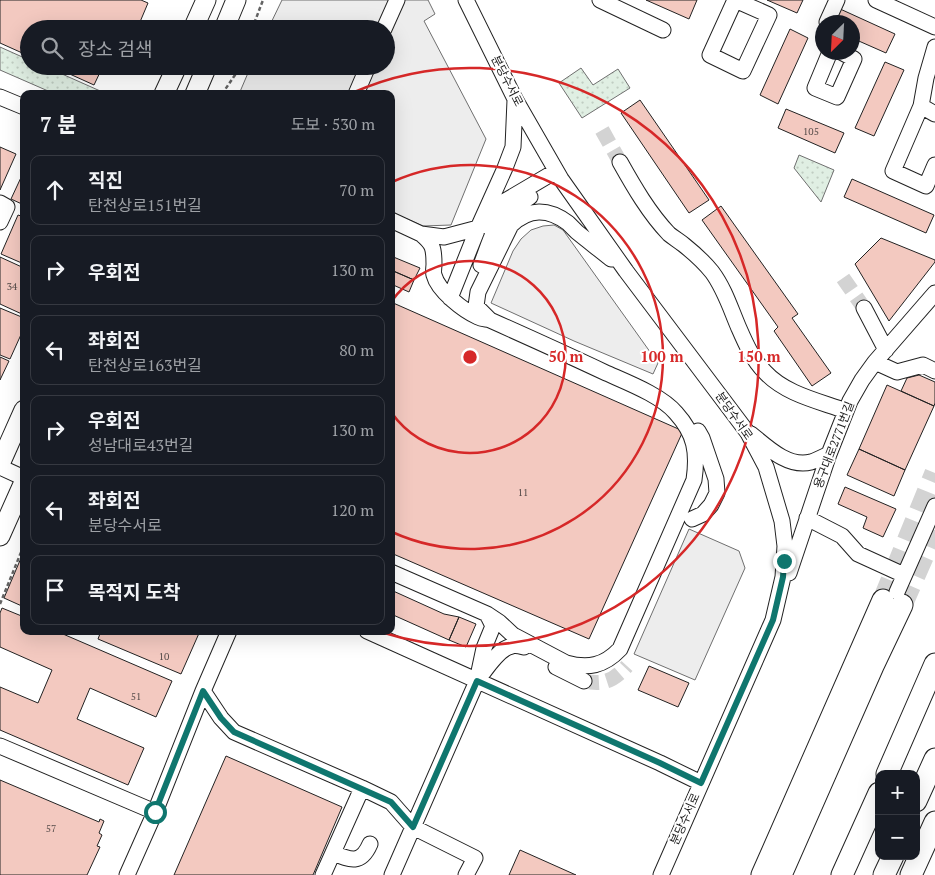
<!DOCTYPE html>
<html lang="ko">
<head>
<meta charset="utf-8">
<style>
  :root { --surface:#171b24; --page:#20242c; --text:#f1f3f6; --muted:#9ea1a6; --line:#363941 }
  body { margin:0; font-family:"PT Serif","Noto Sans KR",serif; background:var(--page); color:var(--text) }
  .controls { position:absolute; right:15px; bottom:15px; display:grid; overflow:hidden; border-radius:10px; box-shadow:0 5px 20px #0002 }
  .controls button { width:45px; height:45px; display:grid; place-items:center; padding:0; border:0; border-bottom:1px solid var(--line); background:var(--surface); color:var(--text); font:25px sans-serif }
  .compass { position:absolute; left:815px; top:15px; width:45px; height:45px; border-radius:50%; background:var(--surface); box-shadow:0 5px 20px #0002; rotate:204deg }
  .stop { position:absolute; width:15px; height:15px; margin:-11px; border:4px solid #0f766e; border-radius:50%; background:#fff }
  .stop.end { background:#0f766e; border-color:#fff; box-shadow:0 1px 5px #0008 }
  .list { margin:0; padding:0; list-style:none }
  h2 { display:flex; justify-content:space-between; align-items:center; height:65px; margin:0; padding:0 20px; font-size:21px }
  h2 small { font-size:16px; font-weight:400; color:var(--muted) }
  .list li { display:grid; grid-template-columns:32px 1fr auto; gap:15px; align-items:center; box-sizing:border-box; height:70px; margin:0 10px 10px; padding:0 10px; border:1px solid var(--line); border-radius:10px }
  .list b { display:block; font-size:19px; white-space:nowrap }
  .list p { margin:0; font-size:16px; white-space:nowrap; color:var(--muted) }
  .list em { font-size:16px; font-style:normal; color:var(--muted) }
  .icon { flex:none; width:28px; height:28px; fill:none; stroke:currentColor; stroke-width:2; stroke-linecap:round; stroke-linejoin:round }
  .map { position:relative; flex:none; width:935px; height:875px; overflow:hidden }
  .search { position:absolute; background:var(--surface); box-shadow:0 5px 20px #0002; left:20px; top:20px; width:375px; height:55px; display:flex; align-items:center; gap:12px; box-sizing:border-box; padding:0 18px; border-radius:28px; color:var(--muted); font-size:19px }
  .panel { position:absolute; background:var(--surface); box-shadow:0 5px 20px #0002; left:20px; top:90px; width:375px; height:545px; border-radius:10px }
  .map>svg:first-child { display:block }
  .grass { fill:url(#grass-dots); stroke:#6f6f6f }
  .parking { fill:#ededed; stroke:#6f6f6f }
  .building { fill:#f3c9c0; stroke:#222 }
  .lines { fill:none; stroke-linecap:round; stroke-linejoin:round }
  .minor-tunnel { stroke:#d3d3d3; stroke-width:15; stroke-dasharray:15 8; stroke-linecap:butt }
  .highway-tunnel { stroke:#d3d3d3; stroke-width:21; stroke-dasharray:21 11; stroke-linecap:butt }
  .minor-casing { stroke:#222; stroke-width:17 }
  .major-casing { stroke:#222; stroke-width:21 }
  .highway-casing { stroke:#222; stroke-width:23 }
  .path { stroke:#646464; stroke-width:2.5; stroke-dasharray:4 2.5; stroke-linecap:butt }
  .minor { stroke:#fff; stroke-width:15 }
  .major { stroke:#fff; stroke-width:19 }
  .highway { stroke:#fff; stroke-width:21 }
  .route { stroke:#0f766e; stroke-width:6 }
  .ring { fill:none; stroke:#d62828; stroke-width:2.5 }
  .labels { text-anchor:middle; stroke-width:4; stroke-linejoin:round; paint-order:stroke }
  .number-label { font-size:10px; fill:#564c4a }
  .street-label { font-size:12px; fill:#222; stroke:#fff }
  .centre { fill:#d62828; stroke:#fff; stroke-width:2.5 }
  .ring-label { font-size:15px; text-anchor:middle; font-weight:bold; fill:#d62828; stroke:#fff; stroke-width:4; stroke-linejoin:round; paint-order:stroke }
</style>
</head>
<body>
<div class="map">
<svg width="935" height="875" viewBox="0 0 935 875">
  <defs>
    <pattern id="grass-dots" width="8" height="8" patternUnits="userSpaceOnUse" patternTransform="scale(1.25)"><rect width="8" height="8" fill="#e0efe3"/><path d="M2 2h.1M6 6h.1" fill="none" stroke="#c0cdc2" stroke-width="1.8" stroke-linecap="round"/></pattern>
  </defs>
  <rect width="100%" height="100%" fill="#fff"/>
  <path class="grass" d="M0,47L29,60V66H44L107,94H55L0,70Z
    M581,68L593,85L618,69L630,88L582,118L559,83Z
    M799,155L834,170L821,202L794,168Z"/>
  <path class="parking" d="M282,0H428L435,14L424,21L486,139L451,225L423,226L391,212V94H239L251,66H386V29H268Z
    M554,225L563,230L658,363L653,374L574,341L491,303L513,251L521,239L531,230L543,226Z
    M689,529L739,551L745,568L695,680L634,654Z"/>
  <path class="building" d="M0,0H141L148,3L137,29H29V56L0,43Z
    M646,0H697L689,19Z
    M767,0H803L797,13Z
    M838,8L895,34L886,53L852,38V22H832Z
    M790,29L808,38L778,104L760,95Z
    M885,62L904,70L874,136L855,128Z
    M52,66H103L94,85Z
    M640,100L709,200L689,213L621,113Z
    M786,109L844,133L835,153L778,128Z
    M0,147L16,154L0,190Z
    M24,171V205L11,199Z
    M852,179L934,215L926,233L844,197Z
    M721,206L798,314L792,318L831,373L812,386L774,331L778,327L702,220Z
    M18,215L24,217V264L1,254Z
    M881,238L935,260V262L889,321L855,264Z
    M391,256L420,268L414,280L391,270Z
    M0,257L24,268V315L0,304Z
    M391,270L414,280L409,292L391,284Z
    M391,302L683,431L589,639L391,553Z
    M0,308L24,318V328L10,359L0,355Z
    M0,357L9,361L0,380Z
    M919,375L935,382V403L934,406L901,391L907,378Z
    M887,385L934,406L905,470L859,449Z
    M859,449L905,470L894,496L847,475Z
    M845,487L896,509L883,537L863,528L867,517L838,504Z
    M24,551V607L4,598Z
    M391,590L444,614L459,617L449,640L391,614Z
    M2,608L24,617V631H56L172,681L156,717L90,688L77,719L144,748L128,785L0,730V687L38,703L52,670L0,647V613Z
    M459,617L476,624L466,647L449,640Z
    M101,631H200L181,674L98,639Z
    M649,666L689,683L678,707L638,690Z
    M226,756L342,807L313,875H174Z
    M0,780L99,822L100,819L104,821L99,833L102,835L97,846L100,847L87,875H0Z
    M520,850L576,875H509Z"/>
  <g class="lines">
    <path class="minor-tunnel" d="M602,130L620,162
      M843,278L864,308
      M584,681C604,685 613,681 627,666"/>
    <path class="highway-tunnel" d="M883,600L935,473
      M902,605L935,530"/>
    <g class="minor-casing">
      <path id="minor" d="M466,0L515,99L561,179L626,271L748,433L766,467L782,521L785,546L783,577L773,620L661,875
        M600,0L663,30
        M735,0L769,15L743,71L710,55L735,0
        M876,0L935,27
        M827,22L837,0
        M384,29L397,0
        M935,47L926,78L921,106L893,171L926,186L935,165
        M830,52L815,88L837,97L854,59L841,52
        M356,94L368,66
        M0,97L24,107
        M921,106L935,114
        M620,162C634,187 649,213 669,234C674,238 679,241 684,245C694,253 704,262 712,272C724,288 730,307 738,326C745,342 752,359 765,372C785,394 819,401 846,411
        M0,203L7,207L0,222
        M391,220L421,234L444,237L478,228L484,225L495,208L500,204L556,171
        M481,265C488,248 493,226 507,212C513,206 522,202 530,197
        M450,298L478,228L505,168L513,147L515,100
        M864,308L886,350
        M489,319L476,306L478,292L511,225C529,208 548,208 568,223C571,226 574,229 577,232C588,241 600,250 611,259
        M875,362L897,372L923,365L935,371
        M751,434C767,447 788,468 811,462C817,460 823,457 829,454
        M0,467L24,478
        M807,518L842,536L858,554L904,575
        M692,519L703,514L711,505L717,493L716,479L702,438L698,431
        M391,572L487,614L499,622L513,635L566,663C588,669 604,666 620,649L694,480C698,452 695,434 676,413C661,395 626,382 604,372C566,354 528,337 490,320C486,319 482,319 478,317C464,311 438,291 434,275C433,272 434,267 434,264C434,248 433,244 421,234
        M789,573L829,454L850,401L862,380L875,362L935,293
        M897,592L935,506
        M367,631L660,763L701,783
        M556,667L584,681
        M479,678C487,668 499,648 512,646C515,645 520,646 524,647
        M203,691L221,718L234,732L362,788
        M0,746L155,812
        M333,853C350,860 361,865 370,844
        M127,875L155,812L203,691L229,631
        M323,875L362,788L391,802L413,827L475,858L466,875
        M392,875L477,681L484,648L493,626L487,614"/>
    </g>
    <g class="major-casing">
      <path id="major" d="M193,29L206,0
        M224,29L236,0
        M164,94L177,66
        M195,94L207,66
        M0,464L24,410
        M0,536L24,482"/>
    </g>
    <g class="highway-casing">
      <path id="highway" d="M887,774L935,664
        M916,801L935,759
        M762,875L883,600
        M781,875L873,666L902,605
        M842,875L879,793
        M884,875L893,856
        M911,875L935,822"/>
    </g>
    <path class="path" d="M252,29L263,0
      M222,94L235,75L239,66
      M0,604L24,545"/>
    <use href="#minor" class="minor"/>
    <use href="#major" class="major"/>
    <use href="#highway" class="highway"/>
  </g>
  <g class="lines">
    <path class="route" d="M155,812L203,691L221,718L234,732L391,802L413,827L477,681L660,763L701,783L773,620L783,577L784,561"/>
  </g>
  <g class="ring">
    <path d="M391 302A96 96 0 1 1 391 412"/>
    <path d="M392 182A192 192 0 1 1 392 532"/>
    <path d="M352 93A289 289 0 1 1 381 632"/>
  </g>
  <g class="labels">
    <g class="number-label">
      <text x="811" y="135">105</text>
      <text x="12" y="290">34</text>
      <text x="523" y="496">11</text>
      <text x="164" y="660">10</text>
      <text x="136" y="700">51</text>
      <text x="51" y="832">57</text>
    </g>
    <g class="street-label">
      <text transform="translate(507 81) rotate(63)" y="4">분당수서로</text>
      <text transform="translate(734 416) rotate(55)" y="4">분당수서로</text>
      <text transform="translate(834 445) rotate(-69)" y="4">용구대로2771번길</text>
      <text transform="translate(685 819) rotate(-66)" y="4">분당수서로</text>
    </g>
  </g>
  <circle cx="470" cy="357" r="8" class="centre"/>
  <g class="ring-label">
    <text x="566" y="362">50 m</text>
    <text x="662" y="362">100 m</text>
    <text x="759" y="362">150 m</text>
  </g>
</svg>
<div class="controls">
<button>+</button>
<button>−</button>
</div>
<svg class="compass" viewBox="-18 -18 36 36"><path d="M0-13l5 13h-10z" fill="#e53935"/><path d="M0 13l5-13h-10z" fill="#9ea1a6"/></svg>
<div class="stop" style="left:155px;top:812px"></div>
<div class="stop end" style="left:784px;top:561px"></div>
<div class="search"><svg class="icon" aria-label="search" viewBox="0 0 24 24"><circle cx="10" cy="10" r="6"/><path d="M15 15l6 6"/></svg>장소 검색</div>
<section class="panel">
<h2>7 분<small>도보 · 530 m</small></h2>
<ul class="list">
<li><svg class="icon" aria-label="ahead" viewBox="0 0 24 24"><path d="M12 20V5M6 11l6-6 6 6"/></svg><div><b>직진</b><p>탄천상로151번길</p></div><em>70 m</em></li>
<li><svg class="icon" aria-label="right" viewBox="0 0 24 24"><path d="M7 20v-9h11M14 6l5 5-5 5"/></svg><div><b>우회전</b></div><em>130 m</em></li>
<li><svg class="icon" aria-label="left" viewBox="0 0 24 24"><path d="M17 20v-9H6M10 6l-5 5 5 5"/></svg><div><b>좌회전</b><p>탄천상로163번길</p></div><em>80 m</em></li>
<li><svg class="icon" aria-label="right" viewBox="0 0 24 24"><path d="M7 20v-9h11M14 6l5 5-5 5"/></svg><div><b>우회전</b><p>성남대로43번길</p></div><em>130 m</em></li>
<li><svg class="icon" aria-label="left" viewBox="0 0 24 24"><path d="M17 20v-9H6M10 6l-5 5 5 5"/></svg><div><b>좌회전</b><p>분당수서로</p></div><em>120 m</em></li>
<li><svg class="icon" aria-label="arrive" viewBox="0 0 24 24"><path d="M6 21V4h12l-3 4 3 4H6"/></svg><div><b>목적지 도착</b></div></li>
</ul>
</section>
</div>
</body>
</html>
